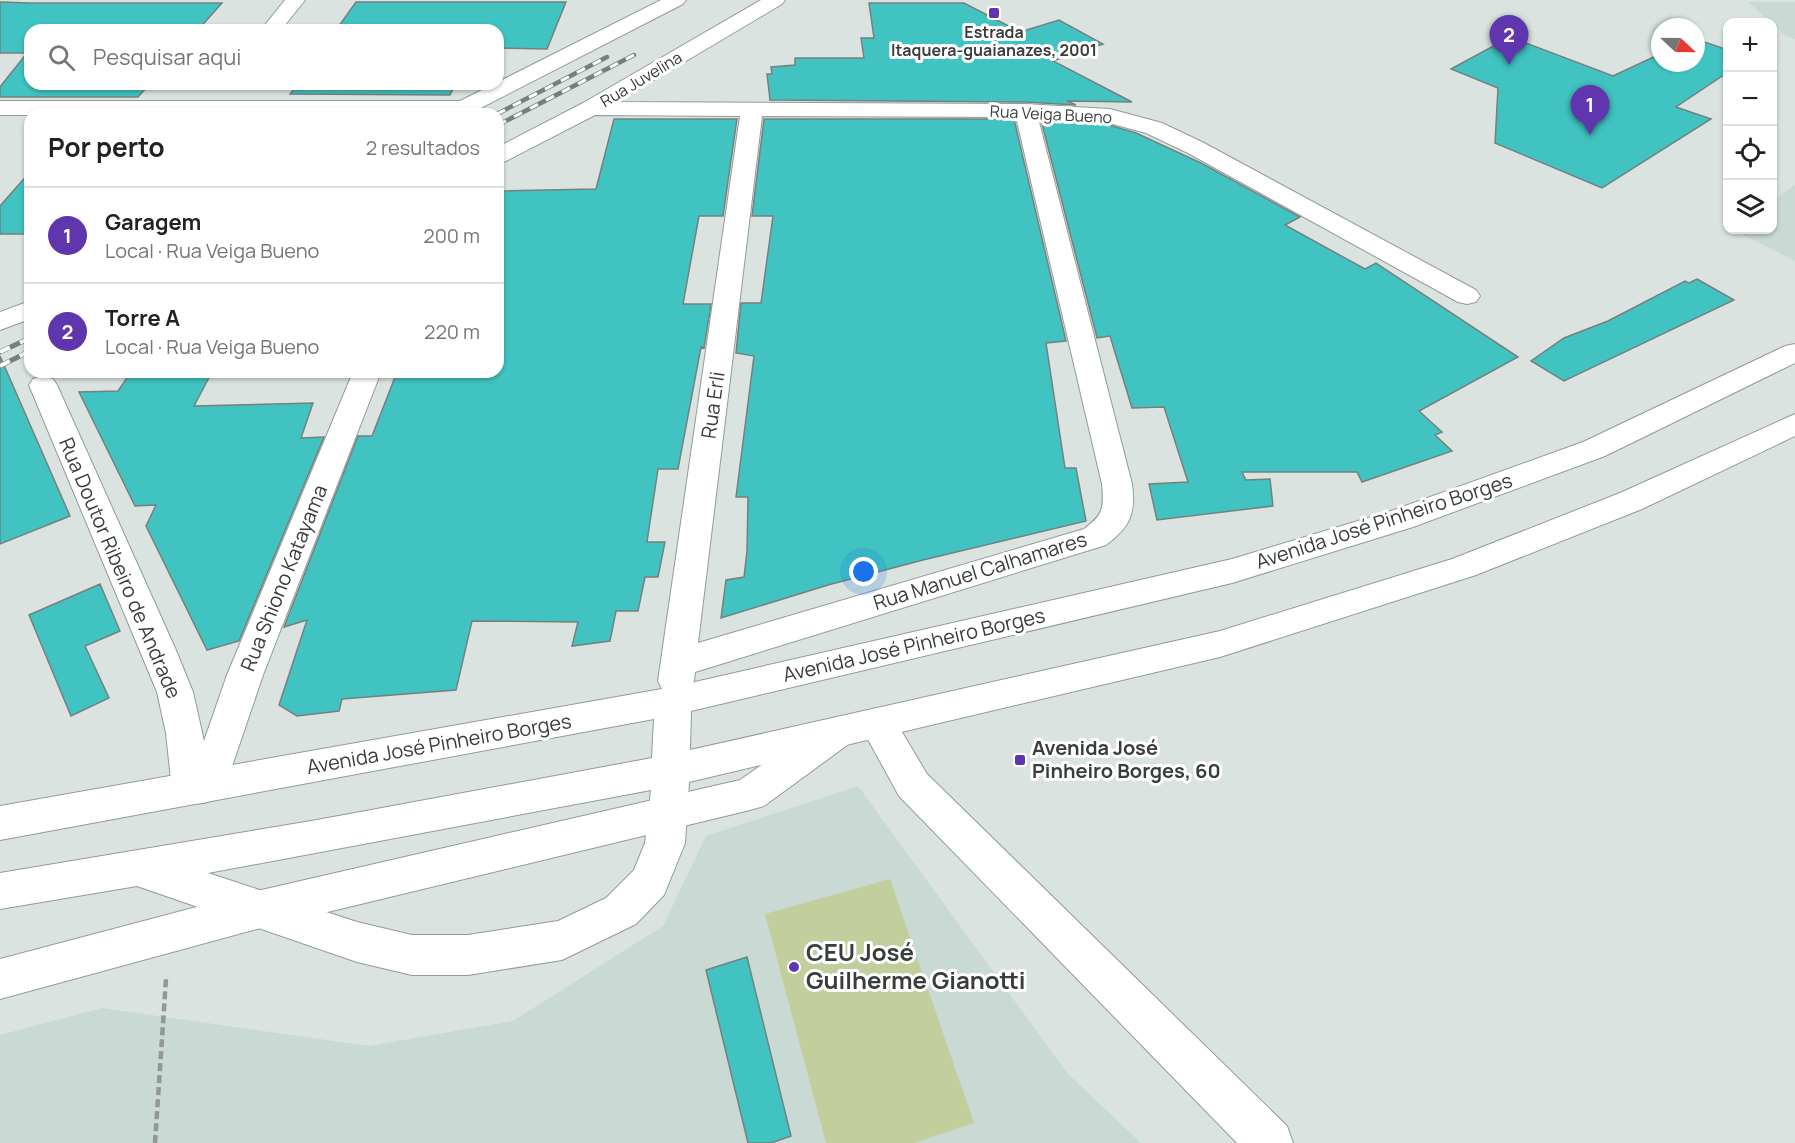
<!DOCTYPE html>
<html lang="pt">
<head>
<meta charset="utf-8">
<style>
  :root { --surface:#fff; --page:#f2f2f2; --text:#222; --muted:#767676; --line:#e0e0e0; --accent:#5f36ae }
  body { margin:0; font-family:Manrope,sans-serif; background:var(--page); color:var(--text) }
  .controls { position:absolute; right:18px; top:18px; display:grid; overflow:hidden; border-radius:12px; box-shadow:0 2px 4px #0004 }
  .controls button { width:54px; height:54px; display:grid; place-items:center; padding:0; border:0; border-bottom:2px solid var(--line); background:var(--surface); color:var(--text); font:30px sans-serif }
  .compass { position:absolute; left:1651px; top:18px; width:54px; height:54px; border-radius:50%; background:var(--surface); box-shadow:0 2px 4px #0004; rotate:112deg }
  .you { position:absolute; left:864px; top:572px; width:21px; height:21px; margin:-15px; border:4px solid #fff; border-radius:50%; background:#1a73e8; box-shadow:0 0 0 9px #1a73e833 }
  .badge { display:grid; place-items:center; width:39px; height:39px; border-radius:50%; background:var(--accent); color:#fff; font-size:20px; font-weight:700 }
  .pin { position:absolute; translate:-50% -50px; filter:drop-shadow(0 2px 3px #0008) }
  .pin::after { content:''; position:absolute; top:32px; width:21px; height:18px; background:inherit; clip-path:polygon(0 0,100% 0,50% 100%) }
  .list { margin:0; padding:0; list-style:none }
  h2 { display:flex; justify-content:space-between; align-items:center; height:78px; margin:0; padding:0 24px; font-size:26px }
  h2 small { font-size:20px; font-weight:400; color:var(--muted) }
  .list li { display:grid; grid-template-columns:39px 1fr auto; gap:18px; align-items:center; box-sizing:border-box; height:96px; padding:0 24px; border-top:2px solid var(--line) }
  .list b { display:block; font-size:22px; white-space:nowrap }
  .list p { margin:0; font-size:20px; white-space:nowrap; color:var(--muted) }
  .list em { font-size:20px; font-style:normal; color:var(--muted) }
  .icon { flex:none; width:33px; height:33px; fill:none; stroke:currentColor; stroke-width:2; stroke-linecap:round; stroke-linejoin:round }
  .map { position:relative; flex:none; width:1795px; height:1143px; overflow:hidden }
  .search { position:absolute; background:var(--surface); box-shadow:0 2px 4px #0004; left:24px; top:24px; width:480px; height:66px; display:flex; align-items:center; gap:15px; box-sizing:border-box; padding:0 21px; border-radius:18px; color:var(--muted); font-size:22px }
  .panel { position:absolute; background:var(--surface); box-shadow:0 2px 4px #0004; left:24px; top:108px; width:480px; height:270px; border-radius:18px }
  .map>svg:first-child { display:block }
  .built { fill:#c8dad3 }
  .green { fill:#c2ce9c }
  .building { fill:#40c3c1; stroke:#76807f; stroke-width:1.5 }
  .lines { fill:none; stroke-linecap:round; stroke-linejoin:round }
  .minor-casing { stroke:#929b97; stroke-width:2 }
  .major-casing { stroke:#929b97; stroke-width:2 }
  .path { stroke:#929896; stroke-width:4.5; stroke-dasharray:8 4; stroke-linecap:butt }
  .minor { fill:#fff; fill-rule:evenodd }
  .major { fill:#fff; fill-rule:evenodd }
  .rail-far1-casing { stroke:#787e7c; stroke-width:4.5 }
  .rail-casing { stroke:#787e7c; stroke-width:5 }
  .rail-far1 { stroke:#fff; stroke-width:3; stroke-dasharray:9; stroke-linecap:butt }
  .rail { stroke:#fff; stroke-width:4; stroke-dasharray:11; stroke-linecap:butt }
  .poi-dot { fill:#5f36ae; stroke:#fff; stroke-width:2 }
  .labels { text-anchor:middle; stroke-width:6; stroke-linejoin:round; paint-order:stroke }
  .far-poi-label { font-size:16px; font-weight:bold; fill:#393d3c; stroke:#fff }
  .far-street-label { font-size:16px; fill:#393d3c; stroke:#fff }
  .street-label { font-size:20px; fill:#393d3c; stroke:#fff }
  .poi-label { font-size:20px; font-weight:bold; fill:#393d3c; stroke:#fff; text-anchor:start }
  .near-poi-label { font-size:24px; font-weight:bold; fill:#393d3c; stroke:#fff; text-anchor:start }
</style>
</head>
<body>
<div class="map">
<svg width="1795" height="1143" viewBox="0 0 1795 1143">
  <rect width="100%" height="100%" fill="#dae3df"/>
  <path class="built" d="M1748,2H1795V39L1787,37Z
    M1795,185V261L1733,230H1772L1773,201Z
    M858,786L1068,1074L1141,1143H0V1035L102,1008L369,1046L513,1021L663,926L706,836Z"/>
  <path class="green" d="M890,879L974,1123L914,1143H826L765,914Z"/>
  <path class="building" d="M0,2L30,3H222L198,30H30V84H150L138,97H0V87L27,53H0Z
    M356,2H566L547,49L498,48V30H336Z
    M869,3H964L1020,32L1059,20L1103,44L1053,61L1132,102L1067,101L1076,105L1025,102L770,100L767,74H772L771,67L795,65V58H864L861,38H874Z
    M1510,37L1613,76L1660,54V63H1696V39L1728,50V72L1676,107L1711,119L1602,188L1495,143L1498,88L1451,69Z
    M298,84H472L471,87H454L450,95L290,94Z
    M614,119H737L723,216H699L683,304H711L704,348L701,347L678,469H658L647,542H665L658,577H645L638,611H616L610,641L572,646L578,622L472,621L456,690L342,699L339,711L297,716L279,705L307,620L284,627L358,436H372L397,372H498V191L596,189Z
    M764,119H1014L1066,341L1046,343L1065,468H1076L1086,521L923,560L828,585L721,618L726,580L744,577L747,551L748,497H736L754,356L736,353L741,303H761L773,216H752Z
    M1041,120L1109,125L1136,133L1201,163L1300,217L1285,225L1365,269L1376,263L1518,357L1419,411L1442,432L1435,435L1452,451L1362,482L1357,472H1242L1246,480L1270,479L1273,506L1157,520L1149,484L1188,482L1164,407L1132,408L1110,336L1097,338Z
    M30,172V234H0V206Z
    M1697,279L1734,300L1564,381L1531,361L1564,338L1608,321L1685,281L1689,283Z
    M0,356L70,516L0,544Z
    M212,372L194,406L313,403L301,438L324,437L239,641L207,650L146,526L156,505L135,506L79,392L118,391L129,375Z
    M100,584L120,631L85,646L109,698L71,716L29,615Z
    M747,957L791,1136L771,1143H748L706,970Z"/>
  <g class="lines">
    <g class="minor-casing">
      <path id="minor" d="M285,0H305L281,30H261Z
        M661,0H686L683,4L469,114L0,115V101H460Z
        M761,0H785L782,4L617,102L1025,104L1110,109L1162,123L1204,143L1476,290L1480,296L1476,302L1467,304L1458,302L1188,153L1146,133L1109,123L1038,118L1132,484C1136,514 1130,527 1106,545L695,672L694,681L689,691L676,695L663,691L658,681L740,116L595,115L506,161L498,163V147L583,103ZM762,116L1016,117L1102,484C1104,508 1104,514 1084,529L698,643Z
        M30,301V319L0,330V312Z
        M353,372H381L263,675L225,787L220,798C205,804 192,806 177,800L172,789L166,733L157,692L29,385L33,379L43,376L53,379L57,385L175,648L193,692L204,741L227,675Z
        M877,708L890,712L927,774L1287,1126L1293,1143H1237L899,796L859,723L864,712Z
        M837,717L850,721L855,732L850,743L764,806L750,810L257,929L0,999V959L257,891L740,780L824,721Z"/>
    </g>
    <g class="major-casing">
      <path id="major" d="M1795,344V363L1605,456L1413,527L1232,583L691,711L690,750L1220,631L1452,559L1620,493L1795,414V436L1642,509L1476,575L1220,657L689,782L685,843L664,895L636,924L562,960L468,975H412L357,962L137,886L0,909V873L317,820L652,758L654,719L0,840V806L673,687L1232,559L1391,511L1583,442L1785,346ZM651,790L645,843L634,870L606,898L558,921L468,935H412L357,922L208,873Z"/>
    </g>
    <path class="path" d="M155,1143L166,979"/>
    <use href="#minor" class="minor"/>
    <use href="#major" class="major"/>
    <g class="rail-far1-casing">
      <path id="rail-far1" d="M497,114L607,57
        M498,125L634,55"/>
    </g>
    <g class="rail-casing">
      <path id="rail" d="M0,352L30,338
        M0,366L30,351"/>
    </g>
    <use href="#rail-far1" class="rail-far1"/>
    <use href="#rail" class="rail"/>
  </g>
  <g class="poi-dot">
    <rect x="988" y="7" width="12" height="12" rx="3"/>
    <rect x="1014" y="754" width="12" height="12" rx="3"/>
    <circle cx="794" cy="967" r="6"/>
  </g>
  <g class="labels">
    <g class="far-poi-label">
      <text x="994" y="38">Estrada<tspan x="994" dy="18">Itaquera-guaianazes, 2001</tspan></text>
    </g>
    <g class="far-street-label">
      <text transform="translate(641 79) rotate(-31)" y="6">Rua Juvelina</text>
      <text transform="translate(1051 114) rotate(3)" y="6">Rua Veiga Bueno</text>
    </g>
    <g class="street-label">
      <text transform="translate(713 405) rotate(-82)" y="7">Rua Erli</text>
      <text transform="translate(1384 521) rotate(-18)" y="7">Avenida José Pinheiro Borges</text>
      <text transform="translate(120 568) rotate(67)" y="7">Rua Doutor Ribeiro de Andrade</text>
      <text transform="translate(980 571) rotate(-17)" y="7">Rua Manuel Calhamares</text>
      <text transform="translate(284 578) rotate(-68)" y="7">Rua Shiono Katayama</text>
      <text transform="translate(914 645) rotate(-13)" y="7">Avenida José Pinheiro Borges</text>
      <text transform="translate(439 744) rotate(-10)" y="7">Avenida José Pinheiro Borges</text>
    </g>
    <g class="poi-label">
      <text x="1032" y="755">Avenida José<tspan x="1032" dy="23">Pinheiro Borges, 60</tspan></text>
    </g>
    <g class="near-poi-label">
      <text x="806" y="961">CEU José<tspan x="806" dy="28">Guilherme Gianotti</tspan></text>
    </g>
  </g>
</svg>
<div class="controls">
<button>+</button>
<button>−</button>
<button><svg class="icon" aria-label="locate" viewBox="0 0 24 24"><circle cx="12" cy="12" r="6"/><path d="M12 2v4M12 18v4M2 12h4M18 12h4"/></svg></button>
<button><svg class="icon" aria-label="layers" viewBox="0 0 24 24"><path d="M12 4l9 5-9 5-9-5zM3 14l9 5 9-5"/></svg></button>
</div>
<svg class="compass" viewBox="-18 -18 36 36"><path d="M0-13l5 13h-10z" fill="#e53935"/><path d="M0 13l5-13h-10z" fill="#767676"/></svg>
<div class="you"></div>
<div class="pin badge" style="left:1590px;top:135px">1</div>
<div class="pin badge" style="left:1509px;top:65px">2</div>
<div class="search"><svg class="icon" aria-label="search" viewBox="0 0 24 24"><circle cx="10" cy="10" r="6"/><path d="M15 15l6 6"/></svg>Pesquisar aqui</div>
<section class="panel">
<h2>Por perto<small>2 resultados</small></h2>
<ul class="list">
<li><span class="badge">1</span><div><b>Garagem</b><p>Local · Rua Veiga Bueno</p></div><em>200 m</em></li>
<li><span class="badge">2</span><div><b>Torre A</b><p>Local · Rua Veiga Bueno</p></div><em>220 m</em></li>
</ul>
</section>
</div>
</body>
</html>
